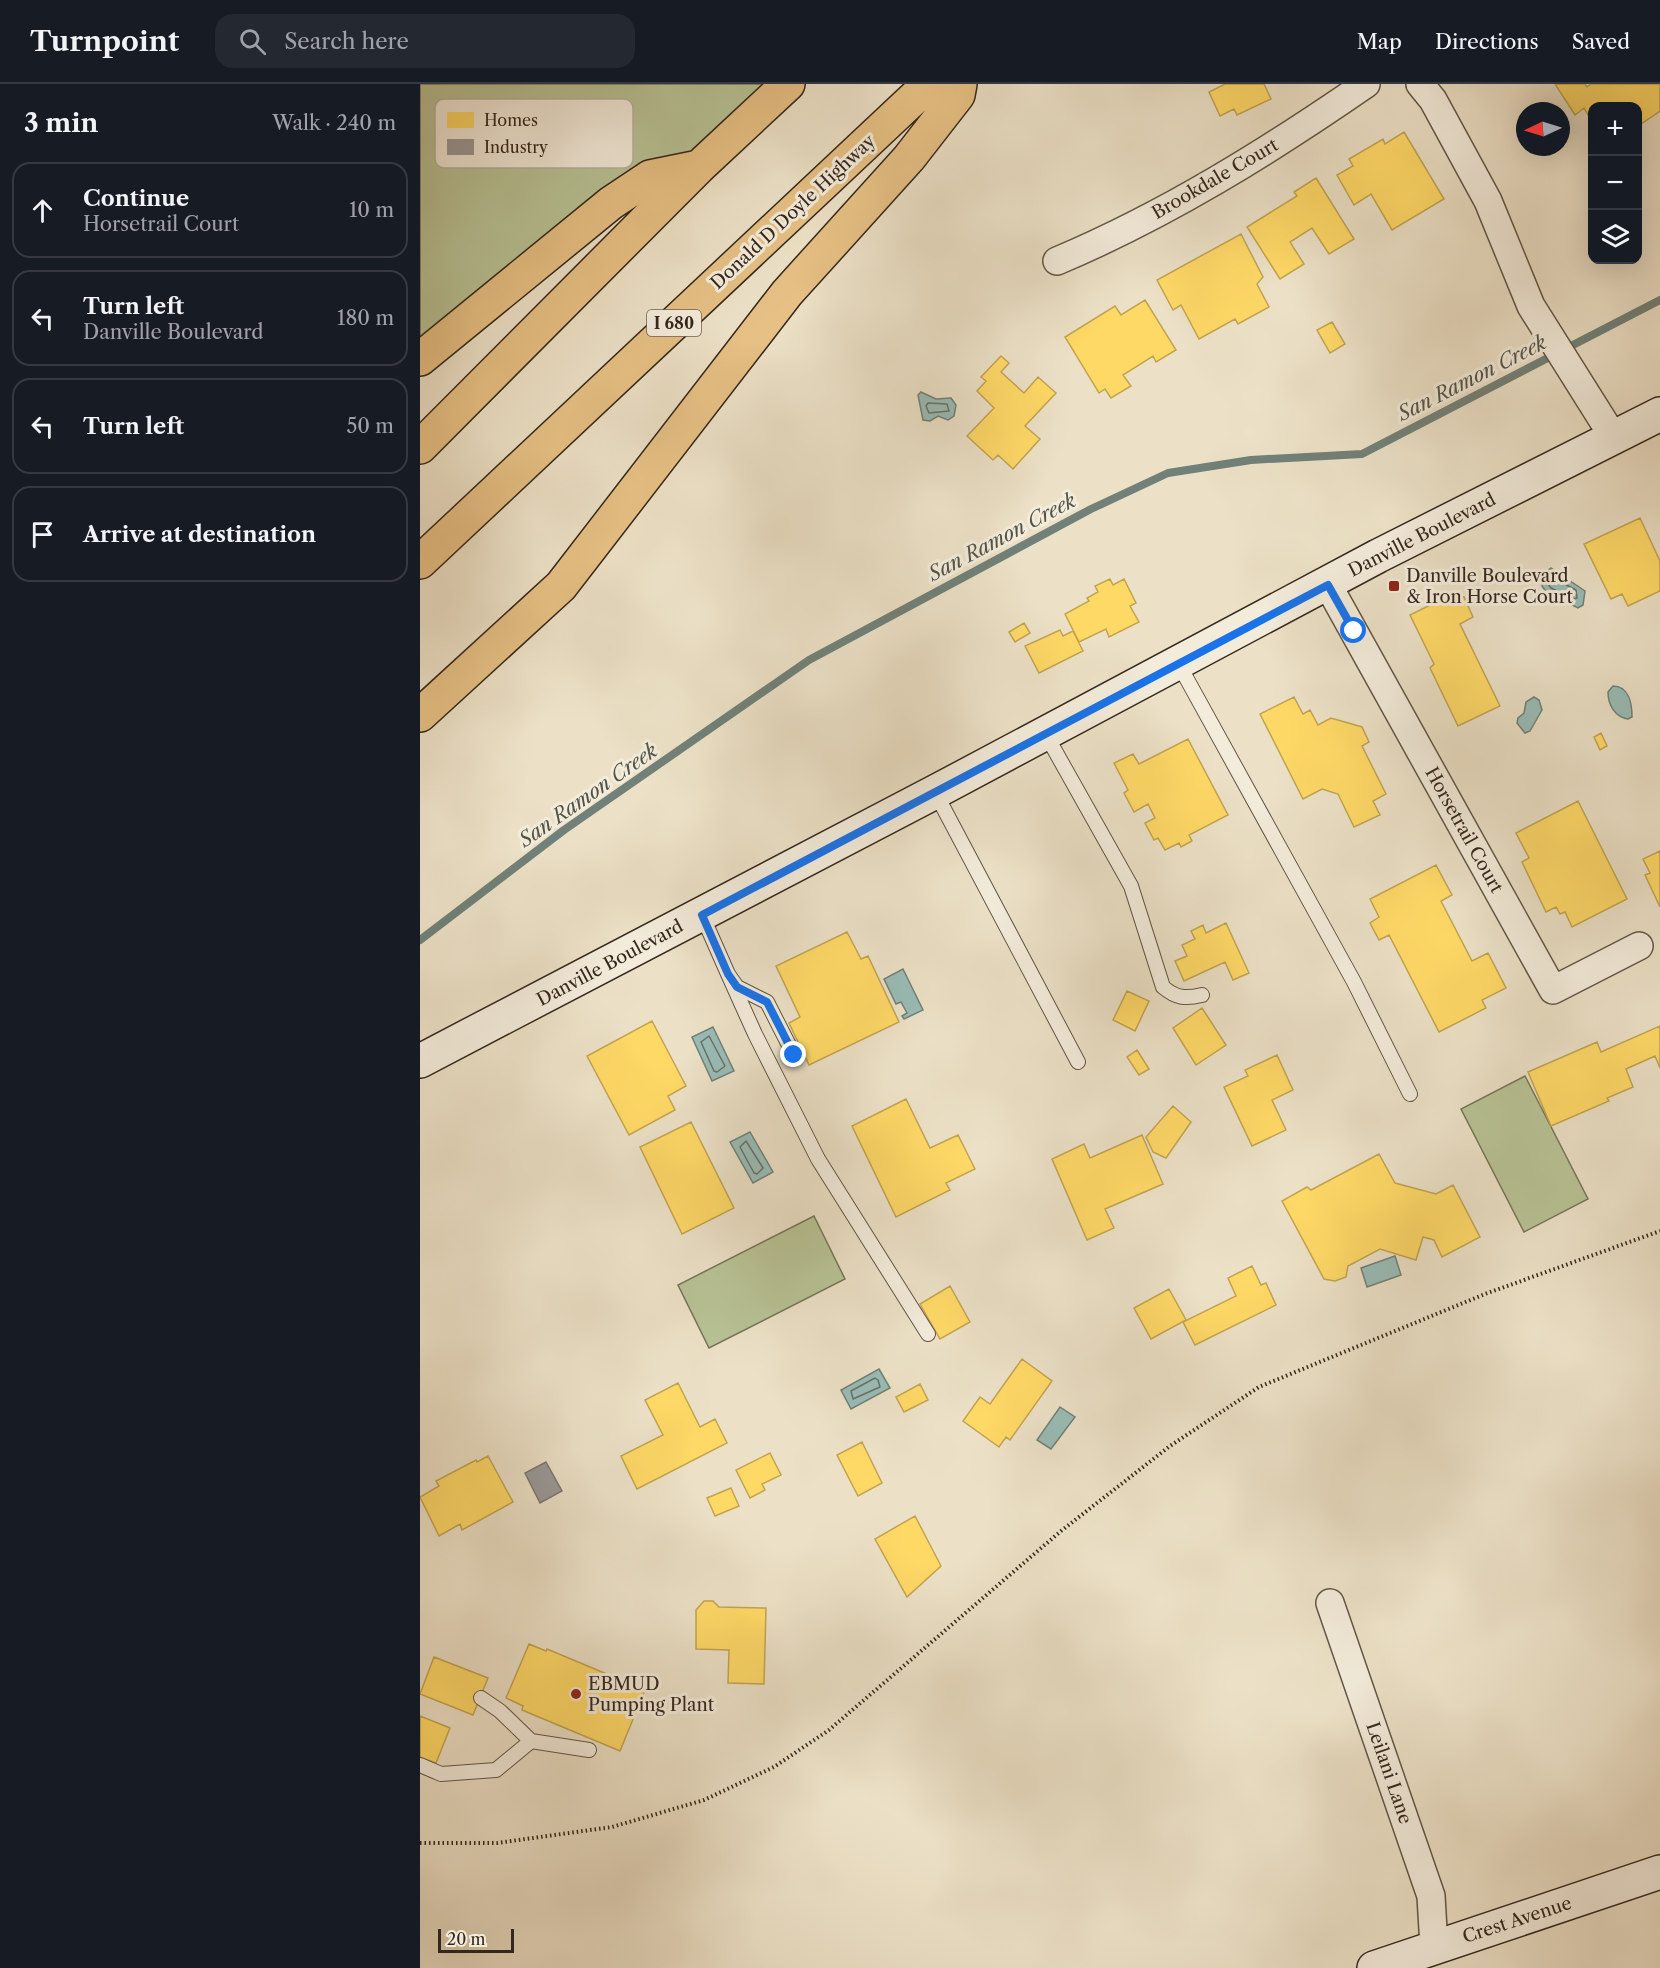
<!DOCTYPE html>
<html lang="en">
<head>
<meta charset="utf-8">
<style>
  :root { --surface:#171b24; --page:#242831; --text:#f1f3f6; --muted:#9ea1a6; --line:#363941 }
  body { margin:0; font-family:"Libre Caslon Text",serif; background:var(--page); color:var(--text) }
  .controls { position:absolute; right:18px; top:18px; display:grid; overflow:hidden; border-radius:12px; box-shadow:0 6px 24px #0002 }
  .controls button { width:54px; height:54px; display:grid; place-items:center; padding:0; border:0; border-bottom:2px solid var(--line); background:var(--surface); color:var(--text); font:30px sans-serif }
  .compass { position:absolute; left:1096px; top:18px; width:54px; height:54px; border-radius:50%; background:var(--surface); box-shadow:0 6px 24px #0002; rotate:266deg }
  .scale { position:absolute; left:18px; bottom:15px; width:76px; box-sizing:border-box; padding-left:6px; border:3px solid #34271c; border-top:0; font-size:16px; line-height:21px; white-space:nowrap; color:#34271c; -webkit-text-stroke:4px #f3ecdb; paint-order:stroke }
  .stop { position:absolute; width:18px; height:18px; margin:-14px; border:4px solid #1a73e8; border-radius:50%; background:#fff }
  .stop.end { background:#1a73e8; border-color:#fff; box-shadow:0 2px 6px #0008 }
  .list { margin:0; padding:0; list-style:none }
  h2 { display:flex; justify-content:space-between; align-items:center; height:78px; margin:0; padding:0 24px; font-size:26px }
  h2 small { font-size:20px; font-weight:400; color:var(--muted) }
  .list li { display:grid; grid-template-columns:39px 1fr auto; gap:18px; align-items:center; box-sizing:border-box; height:96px; margin:0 12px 12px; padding:0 12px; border:2px solid var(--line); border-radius:18px }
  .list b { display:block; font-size:22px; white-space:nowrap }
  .list p { margin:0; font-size:20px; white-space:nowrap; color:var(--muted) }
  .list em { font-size:20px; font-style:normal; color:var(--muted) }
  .icon { flex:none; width:33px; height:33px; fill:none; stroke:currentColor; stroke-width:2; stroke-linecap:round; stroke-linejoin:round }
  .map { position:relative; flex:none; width:1240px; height:1884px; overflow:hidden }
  header { display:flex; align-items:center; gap:36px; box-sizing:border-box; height:84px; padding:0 30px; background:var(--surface); border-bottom:2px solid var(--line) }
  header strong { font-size:28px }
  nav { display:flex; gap:33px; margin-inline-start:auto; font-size:21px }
  .search { width:420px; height:54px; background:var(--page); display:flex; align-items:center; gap:15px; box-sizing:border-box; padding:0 21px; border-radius:18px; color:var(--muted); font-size:22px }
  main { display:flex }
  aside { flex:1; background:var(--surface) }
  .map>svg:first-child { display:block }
  .green { fill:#b8c396; stroke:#767559; stroke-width:1.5 }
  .water { fill:#99bdb7; stroke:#718179; stroke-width:1.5 }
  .homes { fill:#ffd966; stroke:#c2a450; stroke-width:1.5 }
  .industry { fill:#999; stroke:#7b7774; stroke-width:1.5 }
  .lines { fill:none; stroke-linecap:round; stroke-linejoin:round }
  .shore { stroke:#66726a; stroke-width:1.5 }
  .stream { stroke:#718179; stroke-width:8 }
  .lane-casing { stroke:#625647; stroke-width:16 }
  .street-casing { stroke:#625647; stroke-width:30 }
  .secondary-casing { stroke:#34271c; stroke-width:36 }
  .highway-casing { stroke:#34271c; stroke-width:36 }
  .path { stroke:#34271c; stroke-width:4; stroke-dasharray:1.5 3; stroke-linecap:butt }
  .lane { stroke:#f3ecdb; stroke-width:14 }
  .street { stroke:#f3ecdb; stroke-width:27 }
  .secondary { stroke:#f3ecdb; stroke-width:33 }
  .highway { stroke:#e6c084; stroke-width:33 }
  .route { stroke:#1a73e8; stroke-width:8 }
  .poi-dot { fill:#8f2418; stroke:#f3ecdb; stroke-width:2 }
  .labels { text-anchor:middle; stroke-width:6; stroke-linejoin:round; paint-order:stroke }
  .shield { fill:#f3ecdb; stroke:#6d6255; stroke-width:1.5 }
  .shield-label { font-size:16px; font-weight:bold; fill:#34271c }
  .street-label { font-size:18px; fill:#34271c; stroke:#f3ecdb }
  .poi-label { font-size:18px; fill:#34271c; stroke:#f3ecdb; text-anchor:start }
  .water-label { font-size:20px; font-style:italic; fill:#52544a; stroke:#f3ecdb }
  .key { fill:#f3ecdb; stroke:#bab1a2; stroke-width:1.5 }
  .key-label { font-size:16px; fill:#34271c }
</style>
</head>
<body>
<header>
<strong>Turnpoint</strong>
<div class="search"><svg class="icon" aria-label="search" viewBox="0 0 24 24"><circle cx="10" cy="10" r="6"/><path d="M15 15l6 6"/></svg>Search here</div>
<nav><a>Map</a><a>Directions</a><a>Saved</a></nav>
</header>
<main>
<aside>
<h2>3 min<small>Walk · 240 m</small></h2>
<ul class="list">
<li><svg class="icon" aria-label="ahead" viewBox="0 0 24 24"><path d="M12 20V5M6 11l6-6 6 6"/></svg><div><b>Continue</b><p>Horsetrail Court</p></div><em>10 m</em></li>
<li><svg class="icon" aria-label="left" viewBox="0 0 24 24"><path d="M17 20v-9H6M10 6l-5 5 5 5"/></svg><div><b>Turn left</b><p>Danville Boulevard</p></div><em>180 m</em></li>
<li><svg class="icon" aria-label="left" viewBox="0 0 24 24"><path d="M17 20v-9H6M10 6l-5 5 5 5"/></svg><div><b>Turn left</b></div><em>50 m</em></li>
<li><svg class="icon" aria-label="arrive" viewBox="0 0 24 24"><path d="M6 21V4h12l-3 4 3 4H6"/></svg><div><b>Arrive at destination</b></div></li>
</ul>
</aside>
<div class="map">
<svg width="1240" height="1884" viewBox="0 0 1240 1884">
  <rect width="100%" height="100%" fill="#ece1c7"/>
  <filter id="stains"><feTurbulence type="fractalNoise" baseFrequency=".00333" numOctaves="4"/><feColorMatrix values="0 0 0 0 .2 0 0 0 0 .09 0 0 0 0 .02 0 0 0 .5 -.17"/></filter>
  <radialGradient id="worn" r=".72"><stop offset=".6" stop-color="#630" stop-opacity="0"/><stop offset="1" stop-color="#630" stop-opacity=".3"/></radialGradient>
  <path class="green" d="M0,0H368L279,83L230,93L0,275Z
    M1105,992L1168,1115L1104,1148L1041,1025Z
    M394,1132L425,1195L289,1264L258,1201Z"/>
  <path class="water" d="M501,308L516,315L531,314L536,321L534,332L528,336L518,332L510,337L503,336L498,311Z
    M1131,484L1165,507L1163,521L1158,524L1127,509L1122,502L1126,488Z
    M1193,602C1209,602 1212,620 1212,633L1208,635C1195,633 1188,621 1188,608Z
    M1114,613L1119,616L1122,626L1110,647L1105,649L1097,639L1098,634L1104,629L1106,618Z
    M483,885L503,926L484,935L482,932L487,929L481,918L476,920L464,895Z
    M293,943L314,987L292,997L272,953Z
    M330,1048L353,1088L333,1099L310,1058Z
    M975,1172L981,1191L947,1203L941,1184Z
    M459,1285L470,1304L431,1325L421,1306Z
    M640,1323L655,1333L631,1365L617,1356Z"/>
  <path class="homes" d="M805,0H844L851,15L817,31L814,25L800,32L789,8Z
    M1135,0H1165L1167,3L1171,0H1240V27L1218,42V22H1172V38L1164,24L1155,31Z
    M984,48L1024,115L972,146L951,110L934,121L917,91L933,82L929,75L963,55L965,60Z
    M896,94L934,155L909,170L892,144L870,158L884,180L860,195L827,143L877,112L874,108Z
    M821,150L843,193L837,200L849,223L818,240L815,235L779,255L761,221L753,226L737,196Z
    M725,216L756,266L736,278L733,272L703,291L711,302L691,314L685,305L679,309L645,253L695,222L701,231Z
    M912,238L925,260L910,269L897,246Z
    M581,272L589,279L581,288L604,309L618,293L636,309L605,342L620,355L593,385L578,371L573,376L547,352L574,324L557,307L566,297L561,293Z
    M1220,434L1240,477V507L1208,522L1202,510L1191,515L1164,460Z
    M690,495L693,501L704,495L716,519L710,522L719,538L689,553L686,545L659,558L645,530L669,517L667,514L678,508L675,502Z
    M1030,511L1044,513L1053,533L1040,540L1080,622L1038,642L1010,584L1014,580L990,531Z
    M604,539L610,549L595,558L589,548Z
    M640,546L643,552L653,547L663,567L619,589L605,562Z
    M874,613L883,630L890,626L898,641L911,634L942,643L949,658L942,662L966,710L953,717L960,731L934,743L918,710L902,705L883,715L840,630Z
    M1181,649L1187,662L1180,666L1174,653Z
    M768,655L808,731L769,751L772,757L761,763L759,759L745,766L738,754L734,756L725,739L735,734L728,720L714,728L704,709L708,706L694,679L713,670L719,680Z
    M1158,717L1207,815L1152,843L1145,828L1140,830L1136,823L1126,828L1102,778L1109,774L1096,749Z
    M1240,767V823L1225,791L1230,789L1223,775Z
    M1016,781L1032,811L1021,817L1052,877L1068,869L1086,904L1062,916L1066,924L1019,948L969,851L959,856L950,839L959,833L950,815Z
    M806,839L829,889L813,896L805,878L764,897L755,877L767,872L762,861L775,855L771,847L783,841L786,849Z
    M427,848L441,875L448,872L479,938L389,981L369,939L380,933L356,882Z
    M707,907L729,917L715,947L693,936Z
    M782,924L806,961L776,981L753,944Z
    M232,937L266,1002L248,1012L255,1026L209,1051L167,972Z
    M1240,942V984L1235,972L1206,985L1213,1003L1187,1014L1189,1017L1131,1042L1108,988L1177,958L1181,968Z
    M717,966L729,985L719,991L707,973Z
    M857,971L873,1006L852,1016L866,1046L832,1062L804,1003L828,992L825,986Z
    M486,1015L510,1064L538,1051L555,1085L526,1099L530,1106L476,1133L432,1042Z
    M753,1022L771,1038L746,1074L733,1068L726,1053Z
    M271,1038L314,1124L262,1150L220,1063Z
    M722,1051L743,1100L685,1125L694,1144L667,1156L632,1075L664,1060L670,1074Z
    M959,1070L975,1099L1016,1110L1033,1101L1060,1153L1022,1173L1014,1156L1003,1153L996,1176L960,1165L928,1182L926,1193L915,1197L904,1195L862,1117L887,1103L891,1106Z
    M832,1182L841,1201L846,1199L856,1221L775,1261L763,1238L816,1212L808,1194Z
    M530,1202L550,1238L520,1255L500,1220Z
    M749,1205L766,1236L731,1255L714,1224Z
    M602,1275L632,1297L590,1356L586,1353L579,1363L543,1337L560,1313L570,1320Z
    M258,1299L280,1343L295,1335L307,1359L217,1405L201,1372L243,1351L225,1316Z
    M500,1300L508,1316L484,1328L476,1313Z
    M442,1358L462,1399L438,1412L417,1371Z
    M350,1369L361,1391L342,1400L345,1406L330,1414L316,1386Z
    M68,1372L93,1418L42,1446L40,1440L19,1452L0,1413L19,1402L16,1397L56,1376L57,1378Z
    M311,1404L319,1422L295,1432L287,1414Z
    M495,1432L521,1482L487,1513L455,1455Z
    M284,1517H293L299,1523L346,1524L344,1600L308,1599L309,1566L276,1565V1526Z
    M109,1560L126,1567L127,1565L225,1606L200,1667L102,1626L103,1622L86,1614Z
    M14,1573L68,1594L53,1631L0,1610Z
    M0,1632L30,1644L16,1679L0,1673Z"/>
  <path class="industry" d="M126,1378L142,1407L120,1419L105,1389Z"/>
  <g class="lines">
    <path class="shore" d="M508,319L527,320L529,327L509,329L506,322Z
      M1131,493L1156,506L1157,514L1154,515L1131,504L1128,500Z
      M289,952L305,982L297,988L294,987L281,958Z
      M326,1057L343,1084L337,1090L334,1089L320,1063Z
      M455,1294L458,1296L460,1303L433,1315L431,1307Z"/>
    <path class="stream" d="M0,856L144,746L389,576L671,425L748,389L831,376L942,370L1240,216"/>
    <g class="lane-casing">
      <path id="lane" d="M758,579L934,898L990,1010
        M625,649L711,802L743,903C756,914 765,915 782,911
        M515,708L658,978
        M282,831L308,890L317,903L347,918L374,971
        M308,890L335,950L398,1075L508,1250
        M61,1614L80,1627L111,1657L169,1666
        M0,1681L21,1690L76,1686L111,1657"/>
    </g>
    <g class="street-casing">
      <path id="street" d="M1000,0L1013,16L1068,117L1111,222L1194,354
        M637,177C746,131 849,67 946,0
        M908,501L1133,906L1219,862
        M910,1519L1011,1812L1014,1863"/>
    </g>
    <g class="secondary-casing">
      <path id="secondary" d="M0,977L515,708L958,472L1240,330
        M954,1884L1240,1788"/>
    </g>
    <g class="highway-casing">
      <path id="highway" d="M0,275L191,119L230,93L279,83
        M0,363L279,83L368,0
        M0,478L509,0
        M0,631L141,502L367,209L489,74L538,11L540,0"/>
    </g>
    <path class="path" d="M0,1759H77L192,1743L284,1716L354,1683L409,1646L641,1447L750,1362L839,1303L1065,1210L1240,1147"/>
    <use href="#lane" class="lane"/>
    <use href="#street" class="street"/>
    <use href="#secondary" class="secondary"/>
    <use href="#highway" class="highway"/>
  </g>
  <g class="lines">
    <path class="route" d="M374,971L347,918L317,903L308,890L282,831L908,501L934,547"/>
  </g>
  <g class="poi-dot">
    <rect x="968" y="496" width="12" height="12" rx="3"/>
    <circle cx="156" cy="1610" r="6"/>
  </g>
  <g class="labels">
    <rect class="shield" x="227" y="226" width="54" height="26" rx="4.5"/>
    <g class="shield-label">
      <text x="254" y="245">I 680</text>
    </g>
    <g class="street-label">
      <text transform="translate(795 95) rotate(-30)" y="6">Brookdale Court</text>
      <text transform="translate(373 128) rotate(-43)" y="6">Donald D Doyle Highway</text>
      <text transform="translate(1002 451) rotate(-27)" y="6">Danville Boulevard</text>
      <text transform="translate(1044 746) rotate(61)" y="6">Horsetrail Court</text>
      <text transform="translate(190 879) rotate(-28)" y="6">Danville Boulevard</text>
      <text transform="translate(969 1689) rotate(71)" y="6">Leilani Lane</text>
      <text transform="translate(1097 1836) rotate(-18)" y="6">Crest Avenue</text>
    </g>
    <g class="poi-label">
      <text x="986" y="498">Danville Boulevard<tspan x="986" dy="21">&amp; Iron Horse Court</tspan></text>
      <text x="168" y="1606">EBMUD<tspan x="168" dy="21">Pumping Plant</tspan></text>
    </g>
    <g class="water-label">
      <text transform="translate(1052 294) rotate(-27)" y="7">San Ramon Creek</text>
      <text transform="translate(582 453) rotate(-28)" y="7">San Ramon Creek</text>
      <text transform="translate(168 711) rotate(-35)" y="7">San Ramon Creek</text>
    </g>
  </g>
  <rect x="15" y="15" width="198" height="69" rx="9" class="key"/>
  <rect x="27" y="28" width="27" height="16" fill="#ffd966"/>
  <rect x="27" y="55" width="27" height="16" fill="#999"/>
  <g class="key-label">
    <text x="64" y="42">Homes</text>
    <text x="64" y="69">Industry</text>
  </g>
  <rect width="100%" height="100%" filter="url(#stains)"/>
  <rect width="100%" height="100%" fill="url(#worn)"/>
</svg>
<div class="controls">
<button>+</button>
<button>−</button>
<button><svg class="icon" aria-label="layers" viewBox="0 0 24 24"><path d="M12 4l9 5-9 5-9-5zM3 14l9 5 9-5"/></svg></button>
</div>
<svg class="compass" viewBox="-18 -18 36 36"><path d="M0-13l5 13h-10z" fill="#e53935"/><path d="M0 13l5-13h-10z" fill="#9ea1a6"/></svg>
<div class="scale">20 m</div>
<div class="stop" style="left:934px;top:547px"></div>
<div class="stop end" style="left:374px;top:971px"></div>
</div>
</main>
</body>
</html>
